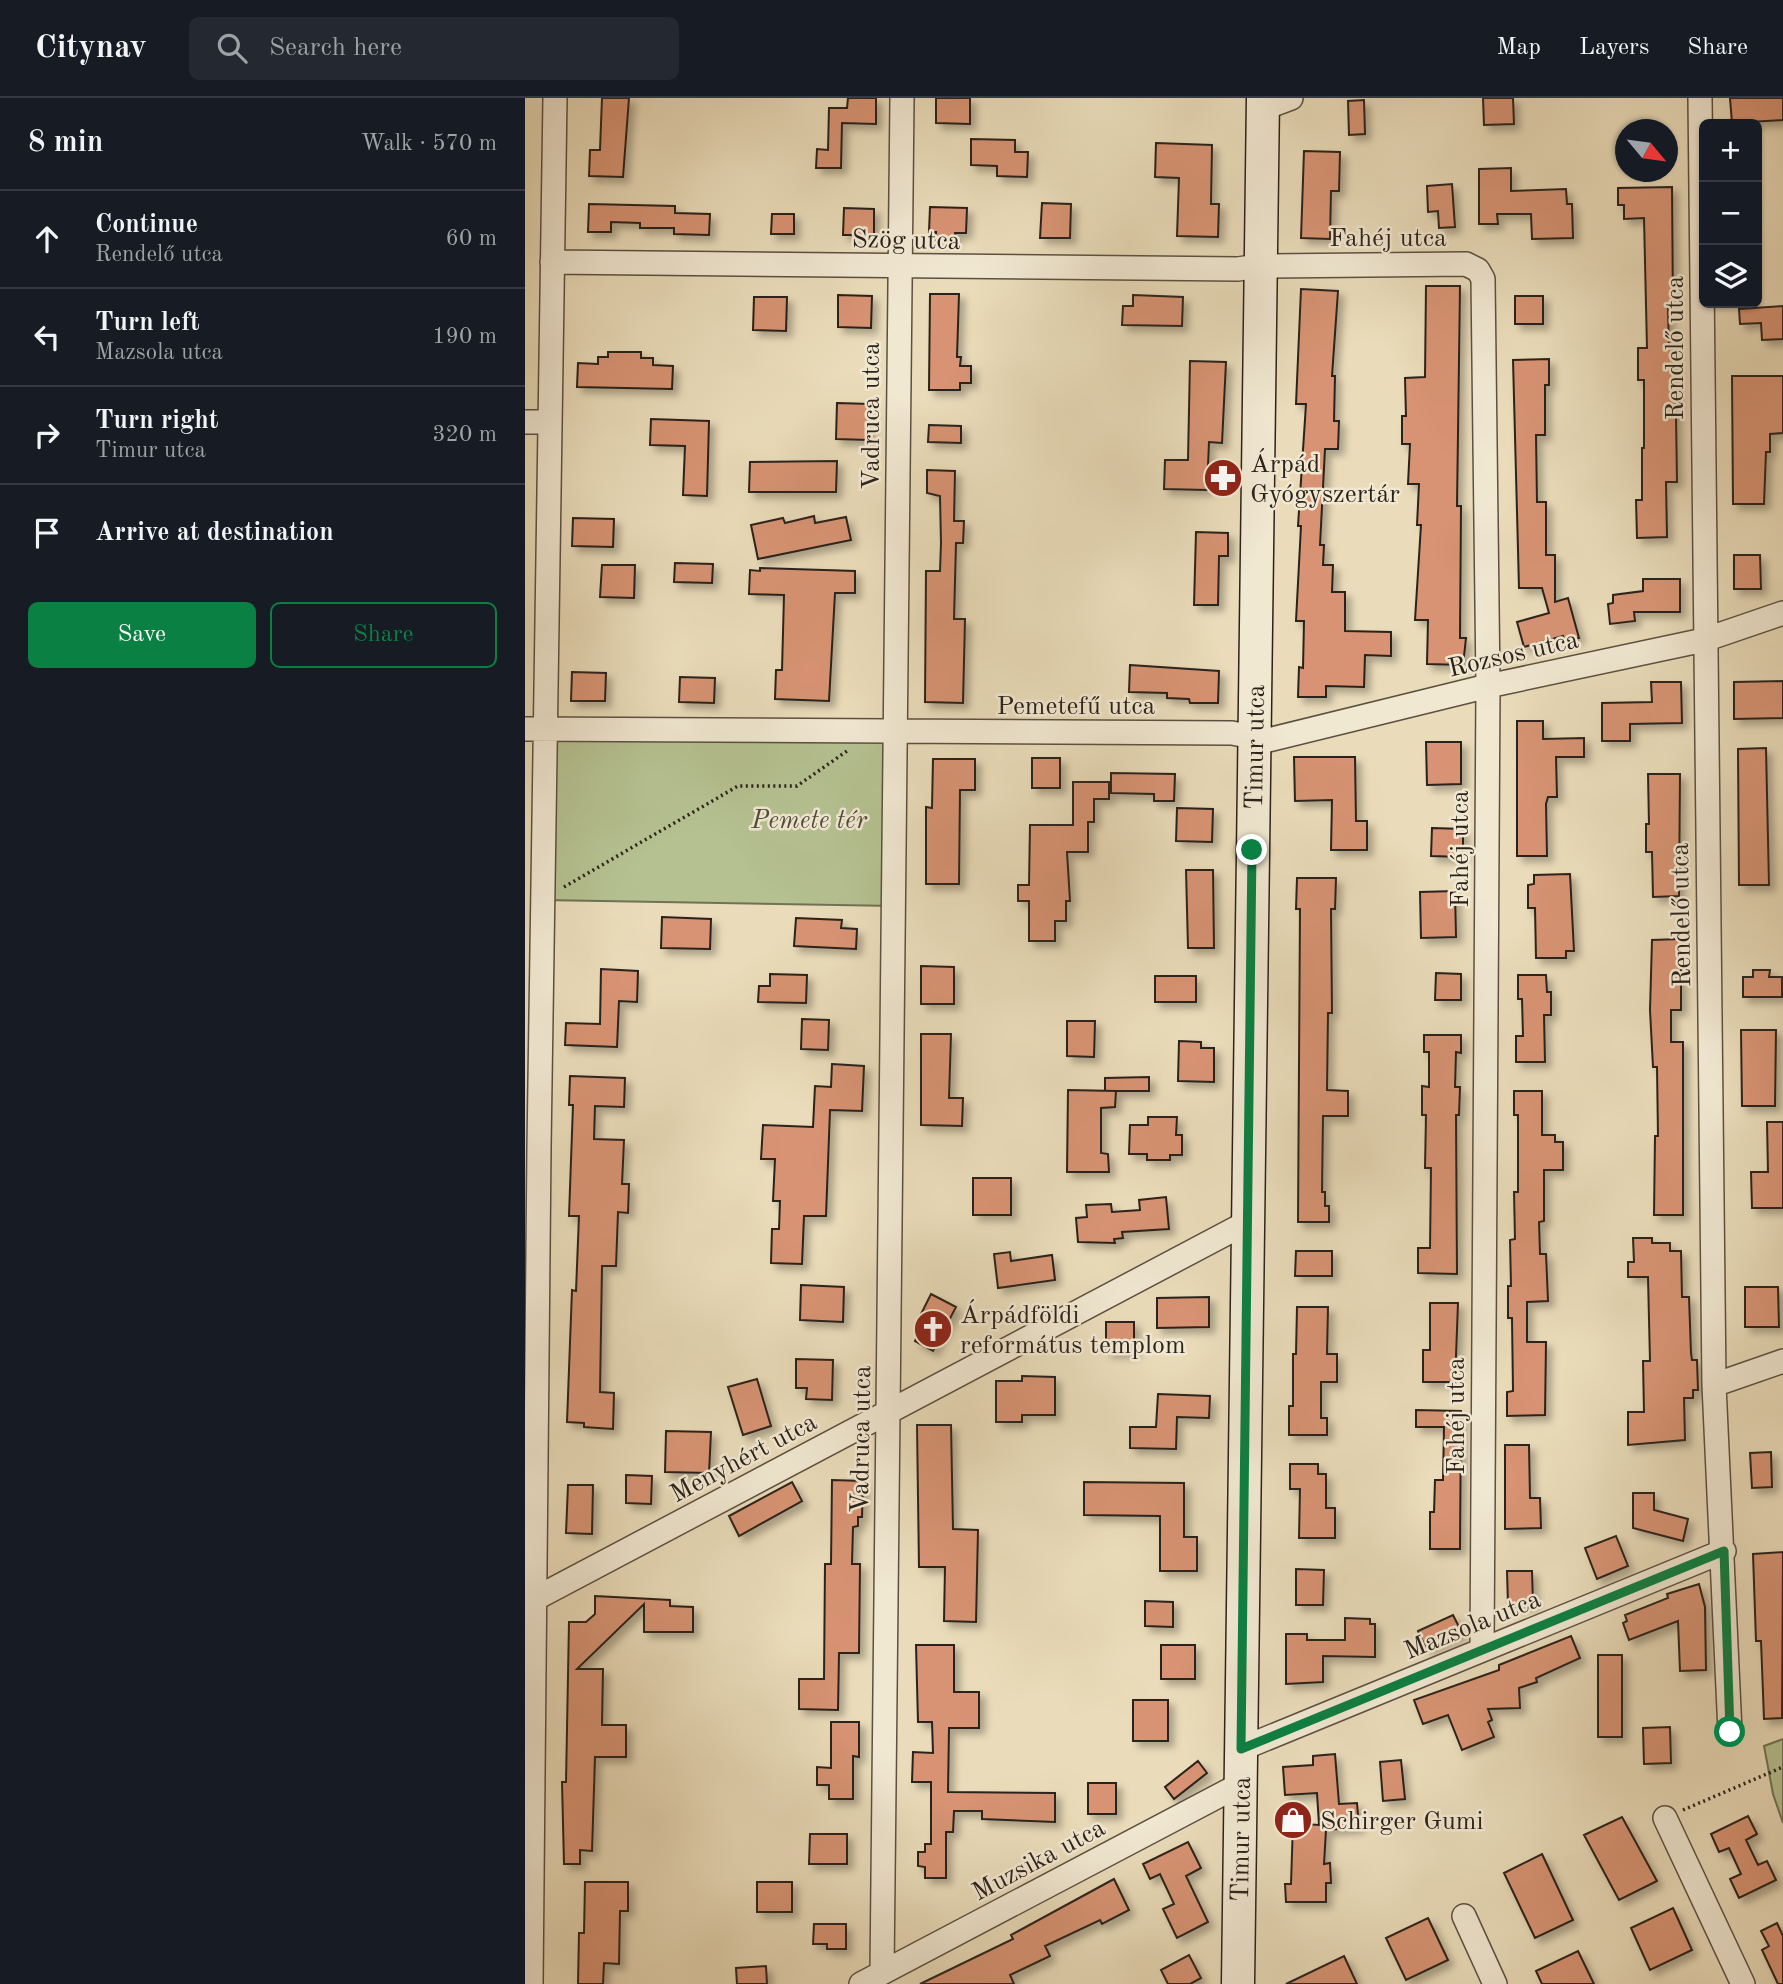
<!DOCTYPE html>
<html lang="en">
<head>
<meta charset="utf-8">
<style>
  :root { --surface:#171b24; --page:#242831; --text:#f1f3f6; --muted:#9ea1a6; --line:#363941; --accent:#0b8043 }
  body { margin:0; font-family:"Old Standard TT",serif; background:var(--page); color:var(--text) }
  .controls { position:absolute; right:21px; top:21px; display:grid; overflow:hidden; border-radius:10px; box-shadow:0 2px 5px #0004 }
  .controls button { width:63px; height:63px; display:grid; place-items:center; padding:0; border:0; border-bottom:2px solid var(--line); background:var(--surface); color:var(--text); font:35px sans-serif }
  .compass { position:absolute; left:1090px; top:21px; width:63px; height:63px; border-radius:50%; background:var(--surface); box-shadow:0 2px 5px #0004; rotate:119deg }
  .stop { position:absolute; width:21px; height:21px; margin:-16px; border:5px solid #0b8043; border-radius:50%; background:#fff }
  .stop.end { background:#0b8043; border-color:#fff; box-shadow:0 2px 7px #0008 }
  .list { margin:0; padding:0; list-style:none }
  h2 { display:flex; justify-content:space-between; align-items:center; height:91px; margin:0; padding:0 28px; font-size:30px }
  h2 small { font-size:23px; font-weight:400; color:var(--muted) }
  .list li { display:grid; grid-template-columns:46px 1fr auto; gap:21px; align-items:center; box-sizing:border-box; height:98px; padding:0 28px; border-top:2px solid var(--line) }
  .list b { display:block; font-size:26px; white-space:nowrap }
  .list p { margin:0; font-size:23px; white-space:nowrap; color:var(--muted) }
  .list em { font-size:23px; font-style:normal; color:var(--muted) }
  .actions { display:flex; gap:14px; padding:21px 28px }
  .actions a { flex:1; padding:16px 0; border:2px solid var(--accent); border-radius:10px; text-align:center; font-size:24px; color:var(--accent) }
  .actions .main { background:var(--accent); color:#fff }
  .icon { flex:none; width:38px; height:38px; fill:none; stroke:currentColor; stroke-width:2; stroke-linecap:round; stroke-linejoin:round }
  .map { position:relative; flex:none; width:1258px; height:1886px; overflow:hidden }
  header { display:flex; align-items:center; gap:42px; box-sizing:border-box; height:98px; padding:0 35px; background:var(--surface); border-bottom:2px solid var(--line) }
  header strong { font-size:33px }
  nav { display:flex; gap:38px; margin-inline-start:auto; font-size:24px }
  .search { width:490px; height:63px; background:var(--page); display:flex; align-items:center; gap:18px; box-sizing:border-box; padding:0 24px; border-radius:10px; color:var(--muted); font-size:26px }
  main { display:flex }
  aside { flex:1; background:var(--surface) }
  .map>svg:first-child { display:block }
  .green { fill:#b5c191; stroke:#707256; stroke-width:2 }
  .building { fill:#d79373; stroke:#2c221a; stroke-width:2; filter:url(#shadow) }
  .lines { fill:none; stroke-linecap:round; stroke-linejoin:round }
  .street-casing { stroke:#5c5042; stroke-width:26 }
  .secondary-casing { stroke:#2c221a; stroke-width:35 }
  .path { stroke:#2c221a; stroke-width:3.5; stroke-dasharray:2 3.5; stroke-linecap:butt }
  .street { stroke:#f1e8d2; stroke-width:23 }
  .secondary { stroke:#f1e8d2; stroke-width:32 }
  .route { stroke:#0b8043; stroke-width:9 }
  .labels { text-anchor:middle; stroke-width:5; stroke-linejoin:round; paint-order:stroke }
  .street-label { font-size:26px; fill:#2c221a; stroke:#f1e8d2 }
  .poi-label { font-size:26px; fill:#2c221a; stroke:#f1e8d2; text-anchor:start }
  .park-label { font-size:26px; font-style:italic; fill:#4e4a38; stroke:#f1e8d2 }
</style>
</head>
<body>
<header>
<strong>Citynav</strong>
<div class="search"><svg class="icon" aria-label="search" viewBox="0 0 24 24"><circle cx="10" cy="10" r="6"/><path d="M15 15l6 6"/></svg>Search here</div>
<nav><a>Map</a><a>Layers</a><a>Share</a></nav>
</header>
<main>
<aside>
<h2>8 min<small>Walk · 570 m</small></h2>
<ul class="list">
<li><svg class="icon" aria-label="ahead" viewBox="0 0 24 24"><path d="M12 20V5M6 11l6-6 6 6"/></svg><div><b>Continue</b><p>Rendelő utca</p></div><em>60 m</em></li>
<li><svg class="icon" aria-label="left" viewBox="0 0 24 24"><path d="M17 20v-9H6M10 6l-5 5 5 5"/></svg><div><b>Turn left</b><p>Mazsola utca</p></div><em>190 m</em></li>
<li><svg class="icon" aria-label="right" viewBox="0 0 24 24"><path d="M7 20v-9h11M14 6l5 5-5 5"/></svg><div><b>Turn right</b><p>Timur utca</p></div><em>320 m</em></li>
<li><svg class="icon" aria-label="arrive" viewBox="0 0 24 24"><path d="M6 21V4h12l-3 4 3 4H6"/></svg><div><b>Arrive at destination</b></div></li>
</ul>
<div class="actions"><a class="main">Save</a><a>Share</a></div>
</aside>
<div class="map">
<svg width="1258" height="1886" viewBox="0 0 1258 1886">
  <defs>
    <filter id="shadow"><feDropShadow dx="5.5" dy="5.5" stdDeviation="3.5" flood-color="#0004"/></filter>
  </defs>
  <rect width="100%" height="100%" fill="#eadcba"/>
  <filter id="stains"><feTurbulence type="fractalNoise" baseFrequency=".00286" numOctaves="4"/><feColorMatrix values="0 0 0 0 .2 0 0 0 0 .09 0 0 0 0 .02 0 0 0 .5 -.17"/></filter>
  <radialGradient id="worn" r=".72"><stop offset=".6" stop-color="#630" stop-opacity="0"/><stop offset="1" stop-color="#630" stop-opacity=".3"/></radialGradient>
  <path class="green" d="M21,631L372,635L371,808L18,802Z
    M1258,1641V1725L1248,1696L1239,1648Z"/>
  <path class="building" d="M77,0H104L98,79L64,78L65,52H75Z
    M323,0H351V26L317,25L316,70H291L292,51L303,52L304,10H322Z
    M411,0H445V26L411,25Z
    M958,0H988L989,26L959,27Z
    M1205,0H1258V22L1207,25Z
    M839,2L840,36L824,37L823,3Z
    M446,41L490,42V54H503L502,79L472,78V68L446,67Z
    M631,45L687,47L686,106H694L693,139L652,138L654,80L630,79Z
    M779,53L815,54L814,93H806L805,141L776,140Z
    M986,70V93L1041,91L1042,106H1047L1048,140L1007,141L1006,116H972L973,126H954V71Z
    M927,86L930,129L914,130L913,113L903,114L902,88Z
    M1147,89L1148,211H1143L1144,250H1150L1152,384H1141L1142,439L1112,440L1111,402H1117V350H1119V282H1113V250H1122L1119,120L1099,121V107H1093V90Z
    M517,105L546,106L545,140H515Z
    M64,106L150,108V115L185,116L184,137L149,136V130H115V125L86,124V134H63Z
    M405,109L442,110L441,135H430V142H411V134H404Z
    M319,110L349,111V137H318Z
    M247,116H269V136H246Z
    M901,188H935L932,408H936L935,540H941L938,567L902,566L903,522H890L896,427H892L894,386H883L885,346H877V318H881L880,280L900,279Z
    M776,191L813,193L807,278H810L809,323H814L813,351H800L795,447H799L798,467H808L807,494H820V533L866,534V558L840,557L839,589L801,588V599H773L774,569L778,570L779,523H771L776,428H773L781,306H771Z
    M405,196H434L432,259H436L435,268H446V285H435V292H404Z
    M313,197L347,198L346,230L313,229Z
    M608,197L658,199L657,228L597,227L598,208H608Z
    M990,198H1018V226H990Z
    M229,199H262L261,233L228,232Z
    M1258,208V241L1237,242L1236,225L1215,226L1214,211Z
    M83,254H116V260H128V267L148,268L147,291L52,289L53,265L73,266V259H83Z
    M1024,261V287H1020V337H1011L1012,404H1021V457H1030V504L1043,500L1054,540L1040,543L1038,538L999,549L992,524L1024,515L1017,490H994L988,262Z
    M665,263L701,264L697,345L684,344L682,392L639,391L640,362H663Z
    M1207,278H1258V335L1245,336V354H1241L1239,406H1208Z
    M312,305L345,306L344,342L311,341Z
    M126,321L184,323L182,398L158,397L160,348L125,347Z
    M404,327L436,328V345L403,344Z
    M312,363L311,394H224L225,364Z
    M402,372L430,373L429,423H439L438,445H431L429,521H440L438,605L400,604L401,473H415L416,445L415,398L402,395Z
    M289,418L290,425L321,419L326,442L233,461L226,427L258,420L260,425Z
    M48,420L89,421L88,449L47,448Z
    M671,434L703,435V458H694L693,507H669Z
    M1209,457H1235L1236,491H1209Z
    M150,465L188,466L187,485L149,484Z
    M77,467H110L109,500L75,499Z
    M235,470L330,473V495H310L304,603L250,601L251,572H257L259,497L224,496L225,472L235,473Z
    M1118,481H1155V514H1109L1110,523L1085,526L1083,506L1088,505V497L1118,493Z
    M605,567L694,573L693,605H665L664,601L642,600V595L604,594Z
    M47,574L81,575L80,603H46Z
    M155,579L190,580L189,605L154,604Z
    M1258,583V620L1209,621V584Z
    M1126,584H1156L1157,625L1105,626V643H1077V605L1127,604Z
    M992,623H1018V641L1059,640V659H1031L1032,699H1023L1021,706L1022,758H992Z
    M901,644H936V686L902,687Z
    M1241,650L1244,787H1214L1213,651Z
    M769,659H830L831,723H842V752H806L807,702L770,703Z
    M507,660H535V690H507Z
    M408,661H450V692H435L434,786H401V709L407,710Z
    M586,675L650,676L649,703H629V696L586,695Z
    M1123,676H1155L1154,798L1128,799L1127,754H1121V726H1124Z
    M548,684H584V701H569V724H563V754H542L545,803H541V823H530V843H504V803H493V787H504L505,727H548Z
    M652,710L688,711L687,744L651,743Z
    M907,730L938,731V759L906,758Z
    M661,772H688L689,850H663Z
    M1045,776L1049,853H1041V860H1011L1010,810H1003V787L1009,786V777Z
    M772,780H811L810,811H806L807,915H803L802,992L823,993V1018H798L797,1094H800V1108H804V1124H773L775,811H771Z
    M930,793L931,839L896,840L895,794Z
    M137,819L186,821L185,851L136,850Z
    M271,820L317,822L316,830L332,831L331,851L269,848Z
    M1156,841V912H1146V944H1158V1117H1129L1130,1038H1133L1132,969H1128L1125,912L1127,842Z
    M396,868L429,869V906H396Z
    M76,871L113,873L112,904L94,903L92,949L40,947L41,925L75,926Z
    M1228,872H1245L1244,879H1257V899H1218V879H1228Z
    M911,875L936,876V902H910Z
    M245,876L282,877L281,905L233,904L234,888H245Z
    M993,877H1021L1022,894H1026V917H1019L1020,964H991V938H998L997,901H993Z
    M630,878H671V904H630Z
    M277,921L304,922L303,952L276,951Z
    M542,923H570L569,959L542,958Z
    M1216,932H1251L1250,1008H1217Z
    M396,936H426L424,1000H438L437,1028L396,1027Z
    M899,937H936V955L931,954L930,989H935L934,1017H931L932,1176L893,1175V1150H905L906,1070H900L901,1017H897V988L904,989V954H899Z
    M654,943L676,944V950H689V984L653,983Z
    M307,966L339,968L337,1013L305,1012L301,1118H279L277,1166L246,1165L247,1131H254L255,1103H248L250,1061H236L238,1027L288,1029L290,988L306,989Z
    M45,978L100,980L99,1009L70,1008L69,1041L99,1042L97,1086H104L103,1115L93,1114L91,1168H77L75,1294L89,1295L88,1331L59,1329V1325L42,1324L47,1192L51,1193L54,1118H44L48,1007H44Z
    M624,979V993H580V980Z
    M543,992L591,993L590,1009L576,1010V1055L583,1056L584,1074H542Z
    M989,993H1017V1037H1030V1044H1038V1072H1019V1123L1014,1124L1015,1156H1021L1023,1203L1002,1204V1244H1021L1020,1317L982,1318V1294L988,1293L987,1220H983V1188H986L985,1142L990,1141L989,1094H993V1017H989Z
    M623,1019H652L651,1037H657V1057H645V1062H622V1056H604L605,1027H623Z
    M1242,1024H1258V1110H1227L1226,1074H1243Z
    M448,1080H486V1117H448Z
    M641,1099L644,1131L597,1134L598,1140L589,1141L590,1145L553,1144L551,1120L562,1119L561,1107L586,1106L587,1114L615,1112L614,1102Z
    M1108,1140H1127V1145H1145V1153H1156L1157,1199H1164L1166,1255L1167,1262H1172L1173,1292H1168V1300H1159L1160,1342L1103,1347V1314H1119L1118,1263H1125L1123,1179H1103V1164H1109Z
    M771,1153H807V1178H770Z
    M485,1154L486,1163L527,1157L530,1182L473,1190L469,1156Z
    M276,1187L319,1189L318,1224L275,1222Z
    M1220,1189H1253L1254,1229H1220Z
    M406,1196L431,1209L408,1253L390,1243L402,1219L396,1216Z
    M684,1199V1229L632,1230V1200Z
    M905,1205H933L930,1284H898V1252H905Z
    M772,1209H803L802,1256H812V1284H796V1320H802V1337H764V1308H768V1256H771Z
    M581,1224H609V1254H581Z
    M271,1261L308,1262L307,1302L281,1301L282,1290H271Z
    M497,1278L530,1279V1317H497V1324H471V1283H497Z
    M232,1281L246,1328L218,1337L203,1289Z
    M633,1296L685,1298L684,1320L652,1319L651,1351L605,1350V1329H631Z
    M891,1312L936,1313L935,1451H905V1414H909L910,1382H918L919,1329H891Z
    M392,1327H426L428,1431L453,1432L451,1524L419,1523L420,1469H394Z
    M141,1333L186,1334L184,1375L140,1374Z
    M980,1347H1004L1005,1400H1015L1016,1430L980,1431Z
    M1246,1354L1247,1389L1227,1390L1225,1355Z
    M765,1366H793V1376H801V1410H810V1440H774L775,1391H765Z
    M101,1377L127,1378L126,1406L101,1405Z
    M307,1382L338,1383L337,1419H333V1428L328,1429L327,1466H335L334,1555H314L313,1612L274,1611V1581H299L300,1466H306Z
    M267,1384L277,1403L214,1438L204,1418Z
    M559,1384L659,1385V1439H672V1473H635V1418L559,1417Z
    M43,1387H68L67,1436L41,1435Z
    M1108,1395H1129V1412L1163,1421L1158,1443L1108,1430Z
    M1091,1438L1103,1468L1072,1481L1060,1450Z
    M1258,1454L1257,1620L1239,1621L1236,1543H1231L1228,1456Z
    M771,1471L799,1472L798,1507H771Z
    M982,1473H1007L1008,1506L983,1507Z
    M1174,1486L1180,1509L1181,1572L1155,1573L1153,1523L1104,1542L1098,1525L1102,1523L1100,1517L1143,1500L1142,1496Z
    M70,1498L145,1502V1508L168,1509V1534H119V1506L52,1571H78L77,1627H101V1659H70L67,1753L55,1752V1766H39L37,1684H41L44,1524H61L70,1516Z
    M620,1503L648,1504V1529L620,1528Z
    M928,1517L937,1535L901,1551L893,1533Z
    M820,1520L845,1521V1526H850V1559L798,1558V1584L761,1586V1536H782V1542H820Z
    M1046,1538L1055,1560L1011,1580L1012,1584L994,1590L995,1610L963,1611L967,1622L963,1624L969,1639L937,1652L923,1617L898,1626L889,1602L974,1572V1567Z
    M391,1547H429V1594H454V1630H424L423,1694L530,1695V1724L457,1721V1713H429L428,1734H421V1780H400V1769L393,1768V1754H400V1746H406V1684H387L388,1654L408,1655L407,1624H393Z
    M636,1547H670V1581H636Z
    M1073,1557H1097V1639H1073Z
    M608,1602H643V1643H608Z
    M306,1624H334V1659L328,1658V1701H304V1687H292V1669L306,1670Z
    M1145,1629L1146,1665L1119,1666L1118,1630Z
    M810,1656L814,1706L832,1705L834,1729L801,1732L799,1766L805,1765L806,1785H801V1804H761L760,1786H766L768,1725L794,1727L792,1695L760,1697L758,1669L788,1667V1658Z
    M876,1662L880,1701L858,1703L855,1664Z
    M673,1663L682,1675L649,1701L640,1689Z
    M563,1685H591V1716H563Z
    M1223,1718L1232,1736L1221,1742L1233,1767L1242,1763L1251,1782L1214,1800L1205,1781L1216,1776L1204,1750L1194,1754L1186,1736Z
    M1097,1719L1132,1783L1094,1802L1059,1737Z
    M285,1736H322V1766H284Z
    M663,1744L676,1770L661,1778L683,1824L652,1840L638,1811L649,1806L635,1776L625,1781L618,1766Z
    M1017,1756L1048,1822L1010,1840L979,1775Z
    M589,1781L604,1812L577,1826L575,1822L520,1848L525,1858L485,1877L489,1886H395L488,1841L486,1837Z
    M60,1784H103V1813H95L94,1866L79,1865L78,1886H53L54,1835H59Z
    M232,1784H267V1814H232Z
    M1148,1810L1167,1852L1125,1872L1106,1830Z
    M903,1820L923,1862L881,1882L861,1840Z
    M1252,1825L1258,1838V1886H1253L1237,1852L1244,1848L1236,1833Z
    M289,1826H321V1851H302V1846H288Z
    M1053,1853L1069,1886H1017L1011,1873Z
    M664,1857L676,1880L665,1886H643L636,1872Z
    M819,1858L832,1886H761Z
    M241,1868L242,1886H212L211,1870Z"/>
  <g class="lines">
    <g class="street-casing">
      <path id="street" d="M1175,0L1189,1287L1205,1634
        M737,11L766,0
        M27,164L713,171L734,168L941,166L953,172L958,181L963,588L957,1552
        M0,324H25
        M0,631L707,635L743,642L963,588L1179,542L1258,515
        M1189,1287L1258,1263
        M0,1506L721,1125
        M716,1651L1199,1453
        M1140,1720L1218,1886
        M939,1818L970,1886
        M357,1875L377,0
        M6,1886L14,1049L30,0
        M336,1886L716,1686"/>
    </g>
    <g class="secondary-casing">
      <path id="secondary" d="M713,1886L738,0"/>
    </g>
    <path class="path" d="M39,789L213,688H272L322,653
      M1158,1712L1258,1669"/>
    <use href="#street" class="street"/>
    <use href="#secondary" class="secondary"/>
  </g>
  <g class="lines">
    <path class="route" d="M727,752L716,1651L1199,1453L1205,1634"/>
  </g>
  <defs>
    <g id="pharmacy-disc" transform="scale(2.0125)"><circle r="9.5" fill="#8f2418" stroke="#f1e8d2"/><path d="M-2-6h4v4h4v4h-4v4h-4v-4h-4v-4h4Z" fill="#fff"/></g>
    <g id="church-disc" transform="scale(2.0125)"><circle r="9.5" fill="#8f2418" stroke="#f1e8d2"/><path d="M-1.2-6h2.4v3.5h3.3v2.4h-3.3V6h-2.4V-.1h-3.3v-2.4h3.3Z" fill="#fff"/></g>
    <g id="shop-disc" transform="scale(2.0125)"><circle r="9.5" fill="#8f2418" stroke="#f1e8d2"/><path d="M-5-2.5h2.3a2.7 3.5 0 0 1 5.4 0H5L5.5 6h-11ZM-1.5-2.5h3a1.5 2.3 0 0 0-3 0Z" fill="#fff"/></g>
  </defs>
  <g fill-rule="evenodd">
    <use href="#pharmacy-disc" x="698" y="380"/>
    <use href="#church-disc" x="408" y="1231"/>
    <use href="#shop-disc" x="768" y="1722"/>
  </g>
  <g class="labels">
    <g class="street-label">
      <text x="863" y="148">Fahéj utca</text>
      <text transform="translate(381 141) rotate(1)" y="9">Szög utca</text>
      <text transform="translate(1149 250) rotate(-90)" y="9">Rendelő utca</text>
      <text transform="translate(345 318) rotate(-90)" y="9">Vadruca utca</text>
      <text transform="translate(988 555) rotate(-13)" y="9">Rozsos utca</text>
      <text x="551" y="616">Pemetefű utca</text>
      <text transform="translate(729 649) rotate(-89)" y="9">Timur utca</text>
      <text transform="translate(934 751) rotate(-90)" y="9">Fahéj utca</text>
      <text transform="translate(1155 817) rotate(-91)" y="9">Rendelő utca</text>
      <text transform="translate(930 1318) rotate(-90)" y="9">Fahéj utca</text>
      <text transform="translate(335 1341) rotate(-89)" y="9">Vadruca utca</text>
      <text transform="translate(218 1359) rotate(-28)" y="9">Menyhért utca</text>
      <text transform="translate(947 1526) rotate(-22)" y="9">Mazsola utca</text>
      <text transform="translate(715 1741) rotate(-89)" y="9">Timur utca</text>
      <text transform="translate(513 1761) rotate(-28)" y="9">Muzsika utca</text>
    </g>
    <g class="poi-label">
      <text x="725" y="374">Árpád<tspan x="725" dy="30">Gyógyszertár</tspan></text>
      <text x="435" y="1225">Árpádföldi<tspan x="435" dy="30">református templom</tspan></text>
      <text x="795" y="1731">Schirger Gumi</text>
    </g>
    <g class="park-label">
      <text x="284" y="730">Pemete tér</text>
    </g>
  </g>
  <rect width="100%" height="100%" filter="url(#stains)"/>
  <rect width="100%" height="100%" fill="url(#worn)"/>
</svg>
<div class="controls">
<button>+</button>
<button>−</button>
<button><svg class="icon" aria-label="layers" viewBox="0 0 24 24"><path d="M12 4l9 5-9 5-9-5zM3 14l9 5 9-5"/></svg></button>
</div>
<svg class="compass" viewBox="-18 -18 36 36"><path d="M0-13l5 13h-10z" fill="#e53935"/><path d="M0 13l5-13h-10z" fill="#9ea1a6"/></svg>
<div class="stop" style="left:1205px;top:1634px"></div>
<div class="stop end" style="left:727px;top:752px"></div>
</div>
</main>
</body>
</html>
